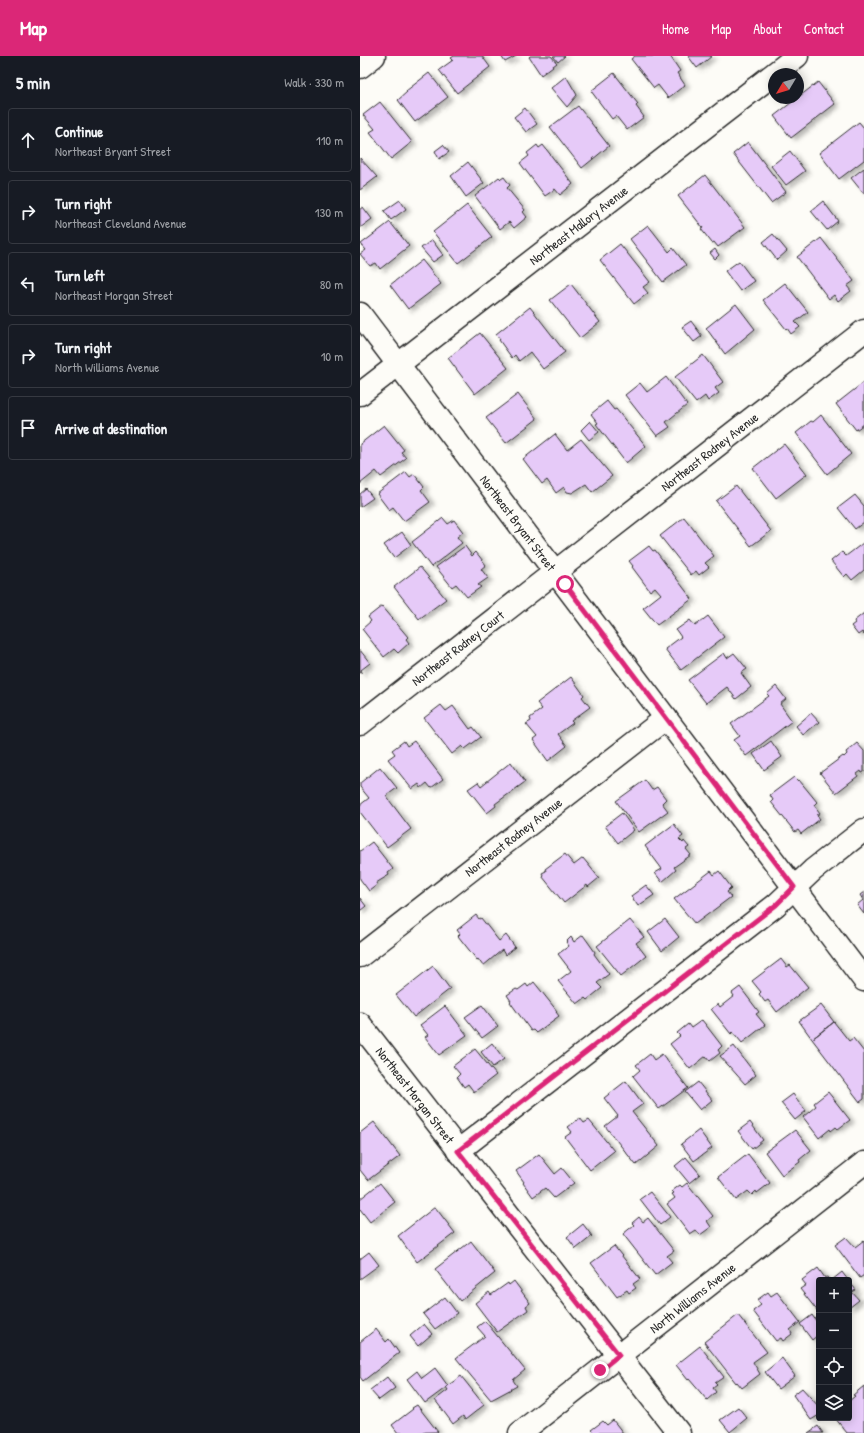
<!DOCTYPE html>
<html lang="en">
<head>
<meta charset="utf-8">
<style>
  :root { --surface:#171b24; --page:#242831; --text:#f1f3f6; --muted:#9ea1a6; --line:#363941; --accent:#db2777 }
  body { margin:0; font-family:"Patrick Hand",sans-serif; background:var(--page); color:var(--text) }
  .controls { position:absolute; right:12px; bottom:12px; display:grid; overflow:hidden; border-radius:4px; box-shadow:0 2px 10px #0003 }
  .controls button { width:36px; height:36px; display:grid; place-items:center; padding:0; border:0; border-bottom:1px solid var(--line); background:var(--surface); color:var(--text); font:20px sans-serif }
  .compass { position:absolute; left:408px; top:12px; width:36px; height:36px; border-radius:50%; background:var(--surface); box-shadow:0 2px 10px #0003; rotate:232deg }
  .stop { position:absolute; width:12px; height:12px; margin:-9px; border:3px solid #db2777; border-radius:50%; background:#fff }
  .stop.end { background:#db2777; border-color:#fff; box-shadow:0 1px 4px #0008 }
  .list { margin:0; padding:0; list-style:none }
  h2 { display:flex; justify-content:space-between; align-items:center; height:52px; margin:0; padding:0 16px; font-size:17px }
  h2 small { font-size:13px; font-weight:400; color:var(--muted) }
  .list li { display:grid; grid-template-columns:26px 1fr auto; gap:12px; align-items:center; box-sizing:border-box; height:64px; margin:0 8px 8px; padding:0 8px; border:1px solid var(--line); border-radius:4px }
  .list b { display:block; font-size:15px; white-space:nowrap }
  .list p { margin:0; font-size:13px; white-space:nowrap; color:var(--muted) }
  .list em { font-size:13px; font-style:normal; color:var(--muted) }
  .icon { flex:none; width:22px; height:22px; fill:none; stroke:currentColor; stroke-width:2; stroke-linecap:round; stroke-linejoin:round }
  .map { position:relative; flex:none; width:504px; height:1377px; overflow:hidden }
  header { display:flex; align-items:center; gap:24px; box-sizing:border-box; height:56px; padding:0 20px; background:var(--accent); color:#fff }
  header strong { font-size:19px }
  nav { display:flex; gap:22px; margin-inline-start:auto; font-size:14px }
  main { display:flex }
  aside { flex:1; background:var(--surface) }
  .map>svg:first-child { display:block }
  .building { fill:#e6caf8; stroke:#2b2b2b; filter:url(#shadow) }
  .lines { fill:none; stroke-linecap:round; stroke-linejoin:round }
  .street-casing { stroke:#2b2b2b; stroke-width:25 }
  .street { stroke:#fdfcf7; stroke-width:22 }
  .route { stroke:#db2777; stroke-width:5 }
  .labels { text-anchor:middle; stroke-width:4; stroke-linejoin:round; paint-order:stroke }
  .street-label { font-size:13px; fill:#2b2b2b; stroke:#fdfcf7 }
</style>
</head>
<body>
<header>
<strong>Map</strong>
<nav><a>Home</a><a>Map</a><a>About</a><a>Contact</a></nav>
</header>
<main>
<aside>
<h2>5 min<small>Walk · 330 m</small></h2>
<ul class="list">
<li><svg class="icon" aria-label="ahead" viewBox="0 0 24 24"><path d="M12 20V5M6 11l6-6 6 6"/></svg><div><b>Continue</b><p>Northeast Bryant Street</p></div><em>110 m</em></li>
<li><svg class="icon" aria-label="right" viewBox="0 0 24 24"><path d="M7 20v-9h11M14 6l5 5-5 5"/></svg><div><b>Turn right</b><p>Northeast Cleveland Avenue</p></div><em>130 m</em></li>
<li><svg class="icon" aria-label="left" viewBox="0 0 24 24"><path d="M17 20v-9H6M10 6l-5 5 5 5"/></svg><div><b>Turn left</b><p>Northeast Morgan Street</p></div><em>80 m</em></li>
<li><svg class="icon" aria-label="right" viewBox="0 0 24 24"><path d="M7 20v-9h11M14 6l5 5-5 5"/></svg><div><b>Turn right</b><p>North Williams Avenue</p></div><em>10 m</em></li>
<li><svg class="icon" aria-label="arrive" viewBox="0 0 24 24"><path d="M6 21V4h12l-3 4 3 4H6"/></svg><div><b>Arrive at destination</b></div></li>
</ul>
</aside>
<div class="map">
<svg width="504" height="1377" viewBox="0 0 504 1377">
  <defs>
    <filter id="shadow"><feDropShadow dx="4.5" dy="2.5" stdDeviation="2" flood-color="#0004"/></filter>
  </defs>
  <rect width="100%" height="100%" fill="#fdfcf7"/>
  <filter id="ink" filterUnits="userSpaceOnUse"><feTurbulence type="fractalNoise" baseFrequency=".025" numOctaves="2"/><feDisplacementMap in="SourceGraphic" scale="8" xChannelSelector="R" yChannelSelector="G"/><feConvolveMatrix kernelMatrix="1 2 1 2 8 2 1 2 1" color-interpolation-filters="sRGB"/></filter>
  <g filter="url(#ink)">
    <path class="building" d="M94,0H122L130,11L97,37L79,14L93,4L91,2Z
      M141,0H156L145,6Z
      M170,0H191L197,7L181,19L169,1Z
      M193,0H205L198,6Z
      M275,0H310L320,15L317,17L325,29L308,42L298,29L294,32L271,3Z
      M328,0H352L337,12Z
      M69,17L88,41L55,66L38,44L47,36L46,35Z
      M254,17L278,48L276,50L284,61L267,74L256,60L252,63L231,35Z
      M206,20L217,39L207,51L191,32Z
      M458,26L475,48L431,82L414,60Z
      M20,46L52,86L31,103L10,76L15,73L3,59Z
      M218,50L249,90L222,112L190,71Z
      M165,52L177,68L166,76L154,61Z
      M499,66L504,72V104L479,123L459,97Z
      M388,86L426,136L411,147L373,98Z
      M83,89L89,96L79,103L75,95Z
      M177,89L179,92L183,89L213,128L200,139L195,133L185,140L160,107L169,100L167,97Z
      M430,95L445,115L426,129L411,110Z
      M0,102L17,121L0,134Z
      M108,106L124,127L106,141L91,120Z
      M504,112V138L491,122Z
      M345,119L385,171L358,191L354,186L352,187L341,173L343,172L318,140Z
      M139,121L141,123L144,121L150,129L147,132L165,154L163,156L167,161L154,172L149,166L140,173L115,140Z
      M40,144L46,153L31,164L24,155Z
      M463,145L478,165L467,174L451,155Z
      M107,149L132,181L98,207L73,176Z
      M3,151L12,163L0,172V153Z
      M30,166L49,190L20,213L16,207L10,210L0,198L6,194L1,188Z
      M288,169L309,196L313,192L326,209L303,226L270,183Z
      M413,178L427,195L417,204L403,186Z
      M461,182L494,225L487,230L491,235L478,245L474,239L469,243L437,201Z
      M72,184L83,199L73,206L61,192Z
      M260,188L290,226L283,231L288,237L274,248L240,204Z
      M355,193L359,199L355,203L350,197Z
      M62,204L81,228L48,253L30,229Z
      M379,205L394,225L380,235L365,215Z
      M425,227L448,256L435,266L440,271L431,278L427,272L426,273L403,244Z
      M211,228L240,266L220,282L190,244Z
      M376,248L395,273L365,298L346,272Z
      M170,251L205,296L183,313L170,296L159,305L155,299L152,302L139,284L140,283L136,278Z
      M331,265L342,280L334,286L322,271Z
      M120,277L148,312L115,338L88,302Z
      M343,299L363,326L355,332L359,337L348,345L345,340L336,347L315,321Z
      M306,321L327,349L306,366L310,371L297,380L265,339L280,327L287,336Z
      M504,326V368L496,374L476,348Z
      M158,338L177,363L146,387L126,362Z
      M247,345L254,354L256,353L286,390L266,407L236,368L238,367L231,358Z
      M461,359L491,398L467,418L436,377L451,365L453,366Z
      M230,365L239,376L229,384L221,374Z
      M24,369L44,394L41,396L46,402L21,421L16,415L0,428V388Z
      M195,378L207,394L221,383L252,420L232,436L226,428L212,437L207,436L204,431L196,437L187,424L182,428L163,403Z
      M424,388L447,418L416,442L393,412Z
      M46,416L50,421L54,418L64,431L61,434L70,446L44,465L33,451L29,454L17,438Z
      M376,430L411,475L391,490L356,445Z
      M6,433L13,442L0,451V438Z
      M495,439L504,450V466L495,473L478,452Z
      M324,461L354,500L345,507L349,511L339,519L336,515L331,519L300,480Z
      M83,462L88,468L94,464L103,476L97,481L102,487L71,511L52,486Z
      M42,476L51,489L34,502L24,489Z
      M503,487L504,489V514L492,524L487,518L484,521L471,505L482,496L486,500Z
      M105,490L112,500L116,496L126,509L121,513L128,522L118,529L121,531L107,541L96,528L92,531L76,511Z
      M289,490L293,495L295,494L332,543L297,569L283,552L301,538L295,531L290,535L272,511L273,510L269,505Z
      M60,511L86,543L59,563L34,531Z
      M22,550L48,581L46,583L49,587L38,597L34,593L24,601L2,573L11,565L8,561Z
      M504,557V579L502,576L498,579L491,570L495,567L494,565Z
      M348,560L364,581L321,614L305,593L321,581L316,574L330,564L335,570Z
      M0,594L10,607L1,614L2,616L0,617Z
      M364,597L367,602L374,597L387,613L381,617L391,631L376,643L367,631L346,647L328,624Z
      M211,621L224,639L222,641L230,651L211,665L213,667L198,678L207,690L188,705L173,684L177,681L166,668L171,665L170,662L182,653L177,647Z
      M416,630L426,643L420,648L432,665L386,700L374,684L380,680L371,668L409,640L407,638Z
      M81,649L86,655L93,650L110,673L113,671L121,681L105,693L102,690L92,698L64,662Z
      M451,657L459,666L443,679L436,670Z
      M44,685L47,690L54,685L83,723L71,732L67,727L61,732L59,728L52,733L28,703L35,698L32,694Z
      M411,685L422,701L404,714L393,698Z
      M497,687L504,695V716L502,717L501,715L497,718L498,720L476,737L460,717L483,700L484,701L487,698L486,696Z
      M151,706L165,726L135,748L136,750L127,757L108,733L118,726L121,730Z
      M20,711L37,732L26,740L51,773L27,791L0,756V749L9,742L0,731V727Z
      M434,721L438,725L439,724L457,746L454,749L460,757L457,759L460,763L441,778L438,774L435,776L411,746L413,744L410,739Z
      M285,724L292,734L297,731L306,743L302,747L308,755L279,776L256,745Z
      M262,757L274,774L258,787L245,770Z
      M314,768L323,780L319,783L323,787L324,785L329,791L326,793L331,799L314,811L316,814L302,826L295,817L302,813L285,790Z
      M12,786L33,813L28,817L29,819L16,827L17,829L9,835L0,823V795Z
      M205,798L214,809L223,802L239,822L228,831L227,829L204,847L182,820L183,819L182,817L186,815L185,813Z
      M351,815L354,819L359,815L371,831L368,834L372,832L367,836L371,841L335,868L314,843Z
      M286,829L294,839L278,850L271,840Z
      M504,836V858L497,849L503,844L500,839Z
      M0,842L6,850L0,855Z
      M116,859L119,863L121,862L139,885L146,879L155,891L145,899L142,894L123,910L118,903L117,904L98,880L100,878L97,874Z
      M305,863L319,881L302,895L288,876Z
      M270,864L284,881L276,887L286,900L261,920L237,890Z
      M223,879L235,896L234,898L249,918L237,927L242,932L227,944L225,942L217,948L198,925L211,915L198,898L209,890L206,886L211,881L214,886Z
      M421,903L427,911L430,909L448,931L417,956L408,944L405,946L399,938L401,936L392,925Z
      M73,910L90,933L54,961L36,939Z
      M174,926L197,955L196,956L199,960L176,977L173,974L171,975L150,946L151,945L147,939L156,933L158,934L166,928L168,931Z
      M380,931L399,956L396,958L405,969L382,987L373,976L371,978L351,953L358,948L360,951L374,940L372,937Z
      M122,949L138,970L122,982L105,961Z
      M461,949L474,966L452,983L439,965Z
      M85,950L107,979L79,999L65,981L68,979L60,969Z
      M342,964L362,990L358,994L360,997L350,1005L346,1000L330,1013L310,988L320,980L317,977L328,968L331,972Z
      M474,966L489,985L493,982L504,996V1043L500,1046L452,983Z
      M132,987L144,1003L133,1011L121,996Z
      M374,990L396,1019L385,1028L360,1000Z
      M115,993L136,1019L114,1036L108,1028L104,1031L97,1021L100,1018L93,1010Z
      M290,998L294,1004L302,998L328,1032L299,1053L273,1020L280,1014L276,1009Z
      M266,1025L283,1048L272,1056L299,1090L276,1109L245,1070L258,1060L244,1042Z
      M338,1026L352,1044L340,1054L325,1036Z
      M468,1036L490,1064L478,1073L476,1071L471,1075L470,1073L459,1082L443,1061L456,1050L454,1047Z
      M433,1038L446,1055L435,1064L421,1047Z
      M220,1062L224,1067L229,1064L254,1095L230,1114L205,1081L212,1076L208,1071Z
      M14,1066L40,1100L8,1124L0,1114V1077Z
      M390,1066L403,1084L392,1093L378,1075Z
      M339,1074L352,1092L334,1105L321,1088Z
      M435,1074L451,1094L439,1104L440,1106L422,1119L405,1096Z
      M179,1098L195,1118L202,1112L214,1127L194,1142L185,1132L173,1141L163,1127L164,1126L156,1115Z
      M388,1098L410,1127L397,1137L396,1135L392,1139L388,1135L376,1144L358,1121Z
      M326,1101L340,1118L329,1127L315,1110Z
      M20,1127L35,1146L10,1166L0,1153V1143Z
      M327,1127L353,1160L347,1165L351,1171L340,1179L336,1174L330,1178L307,1148L315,1142L312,1138L314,1137L312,1135L320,1129L322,1131Z
      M290,1136L310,1161L300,1169L280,1143Z
      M75,1151L95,1177L57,1206L38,1180Z
      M279,1161L283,1166L288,1162L314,1195L307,1200L312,1206L295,1219L263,1178L274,1169L272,1167Z
      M223,1168L232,1180L216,1193L207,1181Z
      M486,1181L495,1191L504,1184V1219L500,1222L475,1189Z
      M111,1185L135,1217L100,1245L75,1213Z
      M254,1190L280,1223L273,1228L276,1232L269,1237L267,1234L257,1241L231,1207Z
      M9,1196L19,1209L0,1223V1203Z
      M458,1212L465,1222L467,1221L470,1224H459V1257L440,1233L446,1229L442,1224Z
      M482,1216L488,1224H472Z
      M154,1225L170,1247L166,1250L168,1254L137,1276L115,1247L129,1236L131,1239L148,1227L149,1229Z
      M489,1225L496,1234L492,1236L499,1244L489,1252Z
      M408,1236L411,1240L417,1236L440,1266L430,1274L432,1278L423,1285L421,1282L416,1285L393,1255L401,1249L397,1244Z
      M85,1241L97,1257L75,1273L63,1258Z
      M378,1259L407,1296L393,1306L400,1318L382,1332L377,1326L376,1327L344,1286Z
      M452,1259L459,1269V1278L452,1284L440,1268Z
      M125,1265L165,1314L153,1324L157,1330L131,1344L96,1302L125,1280L117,1271Z
      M64,1268L72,1278L58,1290L50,1280Z
      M16,1273L26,1286L29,1283L39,1297L3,1325L0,1321V1286Z
      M340,1290L364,1321L355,1327L357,1329L353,1332L356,1336L347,1344L329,1323L328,1324L316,1309Z
      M422,1302L435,1320L418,1333L405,1316Z
      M75,1312L88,1330L65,1347L47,1323L57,1315L62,1322Z
      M101,1320L124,1349L105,1364L103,1360L93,1368L75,1344L88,1334L86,1331Z
      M27,1321L35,1332L19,1344L10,1334Z
      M504,1330V1377H487L475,1362H489V1345L495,1340L493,1339Z
      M442,1332L459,1351V1359L451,1364L433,1339Z
      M57,1349L78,1376L38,1377L32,1369L53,1353L52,1352Z
      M378,1351L387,1362L370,1376L360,1364Z
      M253,1364L263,1377H234L231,1374L243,1365L247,1369Z
      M458,1370L463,1377H448Z"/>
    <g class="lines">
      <g class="street-casing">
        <g id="street">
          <path d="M0,11L14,0"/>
          <path id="s1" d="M0,258L504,924"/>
          <path id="s2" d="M0,338L437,0"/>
          <path id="s3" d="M0,668L504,275"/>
          <path id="s4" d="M0,900L306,662"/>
          <path id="s5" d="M0,968L319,1377"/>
          <path d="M98,1095L416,849L453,814L504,774"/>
          <path id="s6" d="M160,1377L504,1107"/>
        </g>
      </g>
      <use href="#street" class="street"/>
    </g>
  </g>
  <g class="lines" filter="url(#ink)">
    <path class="route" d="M205,528L434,831L416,849L98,1095L259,1299L240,1314"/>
  </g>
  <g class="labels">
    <g class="street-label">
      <text dy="5" stroke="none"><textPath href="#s2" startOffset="276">Northeast Mallory Avenue</textPath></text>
      <text dy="5" stroke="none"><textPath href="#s3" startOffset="443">Northeast Rodney Avenue</textPath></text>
      <text dy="5" stroke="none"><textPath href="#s1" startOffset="262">Northeast Bryant Street</textPath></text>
      <text dy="5" stroke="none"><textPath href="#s3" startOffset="124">Northeast Rodney Court</textPath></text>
      <text dy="5" stroke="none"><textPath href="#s4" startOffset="194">Northeast Rodney Avenue</textPath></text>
      <text dy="5" stroke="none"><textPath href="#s5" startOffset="90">Northeast Morgan Street</textPath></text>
      <text dy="5" stroke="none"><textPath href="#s6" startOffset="219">North Williams Avenue</textPath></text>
    </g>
  </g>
</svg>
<div class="controls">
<button>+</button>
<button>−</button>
<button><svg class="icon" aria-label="locate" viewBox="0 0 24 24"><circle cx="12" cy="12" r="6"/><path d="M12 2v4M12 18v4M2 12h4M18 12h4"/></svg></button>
<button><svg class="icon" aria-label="layers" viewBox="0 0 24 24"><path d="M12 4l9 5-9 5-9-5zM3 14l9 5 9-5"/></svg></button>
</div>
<svg class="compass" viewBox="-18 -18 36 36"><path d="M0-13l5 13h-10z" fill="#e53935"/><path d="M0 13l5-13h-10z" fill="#9ea1a6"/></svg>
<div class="stop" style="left:205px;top:528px"></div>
<div class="stop end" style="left:240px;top:1314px"></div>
</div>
</main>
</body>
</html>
